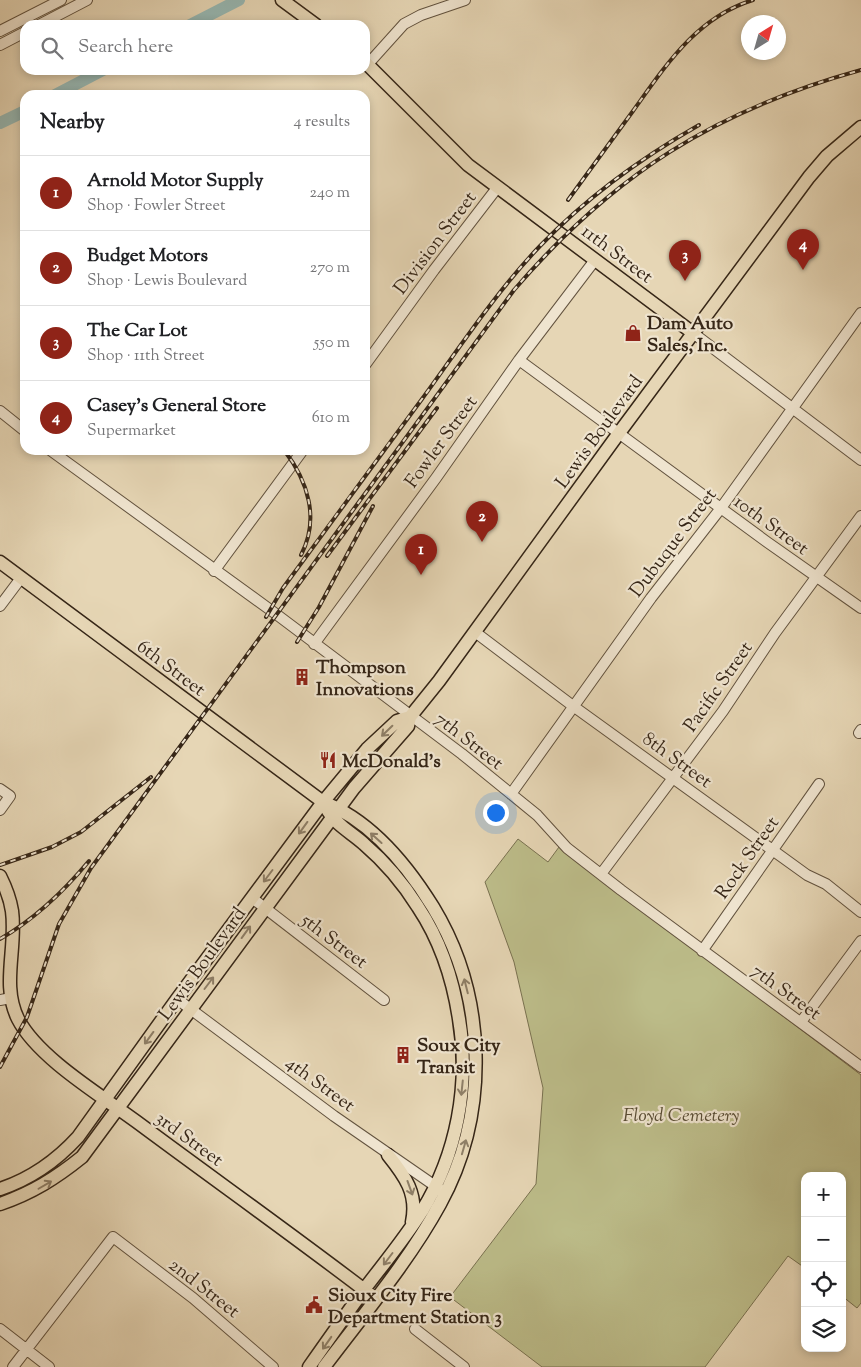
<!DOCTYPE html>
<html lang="en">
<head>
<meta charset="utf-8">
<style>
  :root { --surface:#fff; --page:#f6f6f6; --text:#202124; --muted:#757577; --line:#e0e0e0; --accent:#8f2418 }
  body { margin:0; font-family:"Sorts Mill Goudy",serif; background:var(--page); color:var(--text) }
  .controls { position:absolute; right:15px; bottom:15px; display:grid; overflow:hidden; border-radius:10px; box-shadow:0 2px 8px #0003 }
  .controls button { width:45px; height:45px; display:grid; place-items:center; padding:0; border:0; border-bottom:1px solid var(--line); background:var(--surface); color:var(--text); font:25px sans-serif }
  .compass { position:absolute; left:741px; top:15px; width:45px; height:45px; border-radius:50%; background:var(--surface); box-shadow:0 2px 8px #0003; rotate:37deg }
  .you { position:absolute; left:495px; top:812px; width:18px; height:18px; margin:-12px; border:4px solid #fff; border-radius:50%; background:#1a73e8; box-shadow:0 0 0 8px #1a73e833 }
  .badge { display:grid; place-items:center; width:32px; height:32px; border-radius:50%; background:var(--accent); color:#fff; font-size:16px; font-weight:700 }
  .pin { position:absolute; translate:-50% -41px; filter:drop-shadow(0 1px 2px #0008) }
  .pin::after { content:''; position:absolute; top:26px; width:18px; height:15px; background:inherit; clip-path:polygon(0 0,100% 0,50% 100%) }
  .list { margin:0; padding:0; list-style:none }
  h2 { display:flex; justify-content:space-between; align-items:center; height:65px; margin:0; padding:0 20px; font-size:21px }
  h2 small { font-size:16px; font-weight:400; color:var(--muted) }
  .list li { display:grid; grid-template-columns:32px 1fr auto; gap:15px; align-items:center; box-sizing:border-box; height:75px; padding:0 20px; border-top:1px solid var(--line) }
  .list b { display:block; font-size:19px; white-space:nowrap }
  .list p { margin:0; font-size:16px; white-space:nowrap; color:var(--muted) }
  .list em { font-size:16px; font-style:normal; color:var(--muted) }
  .icon { flex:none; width:28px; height:28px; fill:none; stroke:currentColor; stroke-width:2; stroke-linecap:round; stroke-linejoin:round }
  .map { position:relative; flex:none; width:861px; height:1367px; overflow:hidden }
  .search { position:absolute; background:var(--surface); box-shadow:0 2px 8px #0003; left:20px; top:20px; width:350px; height:55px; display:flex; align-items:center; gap:12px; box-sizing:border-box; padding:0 18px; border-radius:15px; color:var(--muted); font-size:19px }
  .panel { position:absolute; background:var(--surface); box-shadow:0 2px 8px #0003; left:20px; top:90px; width:350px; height:365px; border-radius:15px }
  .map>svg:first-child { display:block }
  .green { fill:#bcbc89; stroke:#797150 }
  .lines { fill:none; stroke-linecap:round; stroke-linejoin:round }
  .river { stroke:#97b8b3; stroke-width:12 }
  .minor-casing { stroke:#62523e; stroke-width:12 }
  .major-casing { stroke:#362617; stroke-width:15 }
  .minor { stroke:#efe4cf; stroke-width:10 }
  .major { stroke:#e6d6b5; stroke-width:12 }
  .rail-casing { stroke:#362617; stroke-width:4 }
  .rail { stroke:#efe4cf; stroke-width:2; stroke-dasharray:5.5; stroke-linecap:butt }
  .oneway { stroke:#8e7e66 }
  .labels { text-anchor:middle; stroke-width:4.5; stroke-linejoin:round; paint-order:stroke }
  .street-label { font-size:19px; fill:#362617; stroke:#efe4cf }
  .poi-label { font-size:19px; font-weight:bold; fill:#362617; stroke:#efe4cf; text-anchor:start }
  .park-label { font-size:19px; font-style:italic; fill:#584c34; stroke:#efe4cf }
</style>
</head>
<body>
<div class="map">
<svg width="861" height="1367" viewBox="0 0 861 1367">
  <rect width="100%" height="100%" fill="#e6d6b5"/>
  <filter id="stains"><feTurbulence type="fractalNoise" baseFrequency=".004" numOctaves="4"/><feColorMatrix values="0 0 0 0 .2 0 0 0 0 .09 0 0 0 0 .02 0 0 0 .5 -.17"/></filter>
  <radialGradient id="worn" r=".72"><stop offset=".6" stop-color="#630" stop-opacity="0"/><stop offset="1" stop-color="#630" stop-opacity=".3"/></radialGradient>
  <path class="green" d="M518,839L548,862L559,847L861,1075V1303L857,1308L842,1296V1176H805V1268L788,1256L705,1367H542L450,1297L536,1184L543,1088L514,962L485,882Z"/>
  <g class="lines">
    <path class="river" d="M190,25L239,0
      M55,95L103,70
      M0,123L25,111"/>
    <g class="minor-casing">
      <path id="minor" d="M39,25L87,0
        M0,31L61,0
        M0,45L25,32
        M368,64L404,24L421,15L465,0
        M693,333L861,460
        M519,360L767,542L861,608
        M365,365L434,270L497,188
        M0,411L25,431
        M50,450L276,614L462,754L537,815L567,848L621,890L861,1067
        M214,571L303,450
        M0,606L21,578
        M475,632L573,706L807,875L826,884L861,912
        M314,644L436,478L519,360L595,260
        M859,733L861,730
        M0,789L10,796L0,810
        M511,794L651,598L721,508L861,313
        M601,874L723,711L775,633L861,516
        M252,898L384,1000
        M702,951L819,784
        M177,999L334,1116L441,1190
        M0,1000L11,998
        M801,1022L861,941
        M0,1329L49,1367
        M415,1329L464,1367
        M13,1367L113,1237L193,1298L273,1367"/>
    </g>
    <g class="major-casing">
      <path id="major" d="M282,0L316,25
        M365,62L468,165L693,333
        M0,562L323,802C370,820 407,865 433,907C487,996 490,1113 440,1204C409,1261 363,1315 324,1367
        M0,876C6,888 10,898 12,911C17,948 1,985 18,1019C38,1058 102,1096 137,1122C215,1180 294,1236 371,1295
        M388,1155C405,1176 418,1194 412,1222
        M0,1189C30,1179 57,1160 78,1137L177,999L323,802L367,749L397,721L410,717
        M0,1204C32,1193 56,1178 82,1157L354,788L408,726L410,717L439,681L619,433L809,177L827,156L861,127
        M309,1367C328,1340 347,1313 366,1287C385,1262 405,1238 422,1211C457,1154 470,1085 459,1019C453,979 440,940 418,907C403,883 385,862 364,844C352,833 336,825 328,811"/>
    </g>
    <use href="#minor" class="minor"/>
    <use href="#major" class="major"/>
    <g class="rail-casing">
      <path id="rail" d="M568,200C590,170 611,141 633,111C666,65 697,17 753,0
        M284,450C308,481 320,519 301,555
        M327,556L437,408
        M266,617L283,588C329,525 375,462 422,399C460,347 496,292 540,246C587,197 641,158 699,125
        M297,642L319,607L373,506
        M0,865L52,847L81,832L151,777
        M0,939C35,919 64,891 89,861
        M0,1067L27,1017L59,924L91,868L514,290C614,174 714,111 861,70"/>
    </g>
    <use href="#rail" class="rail"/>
  </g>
  <defs><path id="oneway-shaft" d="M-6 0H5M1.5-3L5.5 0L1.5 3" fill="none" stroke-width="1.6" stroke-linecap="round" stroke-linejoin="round" transform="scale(1.25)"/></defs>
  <g class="oneway">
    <use href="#oneway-shaft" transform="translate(387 731) rotate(136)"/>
    <use href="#oneway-shaft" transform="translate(303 828) rotate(126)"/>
    <use href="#oneway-shaft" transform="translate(376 838) rotate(-138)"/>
    <use href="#oneway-shaft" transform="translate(268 876) rotate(127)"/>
    <use href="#oneway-shaft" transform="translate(246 932) rotate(-54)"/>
    <use href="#oneway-shaft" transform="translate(209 983) rotate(-53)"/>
    <use href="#oneway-shaft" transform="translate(466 986) rotate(-104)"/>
    <use href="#oneway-shaft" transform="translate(149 1038) rotate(126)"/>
    <use href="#oneway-shaft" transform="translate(462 1088) rotate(96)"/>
    <use href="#oneway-shaft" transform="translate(464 1147) rotate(-74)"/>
    <use href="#oneway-shaft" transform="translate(45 1185) rotate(-30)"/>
    <use href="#oneway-shaft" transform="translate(410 1188) rotate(70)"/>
    <use href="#oneway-shaft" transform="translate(388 1259) rotate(127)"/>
    <use href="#oneway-shaft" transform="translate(327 1343) rotate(125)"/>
  </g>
  <defs>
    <g id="shop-bare" transform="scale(1.35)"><path d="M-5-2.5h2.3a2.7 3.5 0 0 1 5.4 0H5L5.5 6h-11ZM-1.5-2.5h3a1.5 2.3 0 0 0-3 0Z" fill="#8f2418" stroke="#efe4cf" stroke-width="2.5" paint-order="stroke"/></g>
    <g id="building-bare" transform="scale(1.35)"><path d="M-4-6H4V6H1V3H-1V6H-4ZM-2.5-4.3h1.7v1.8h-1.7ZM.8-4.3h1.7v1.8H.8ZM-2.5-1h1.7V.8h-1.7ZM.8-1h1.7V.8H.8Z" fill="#8f2418" stroke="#efe4cf" stroke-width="2.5" paint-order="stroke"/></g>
    <g id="restaurant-bare" transform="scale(1.35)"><path d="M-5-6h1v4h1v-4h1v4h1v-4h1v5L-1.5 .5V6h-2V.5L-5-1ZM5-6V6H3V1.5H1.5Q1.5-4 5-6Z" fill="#8f2418" stroke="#efe4cf" stroke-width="2.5" paint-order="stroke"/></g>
    <g id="civic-bare" transform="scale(1.35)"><path d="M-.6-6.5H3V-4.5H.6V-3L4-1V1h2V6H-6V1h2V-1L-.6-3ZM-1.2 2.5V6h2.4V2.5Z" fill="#8f2418" stroke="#efe4cf" stroke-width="2.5" paint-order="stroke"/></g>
  </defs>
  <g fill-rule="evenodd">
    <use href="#shop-bare" x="633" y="333"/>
    <use href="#building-bare" x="302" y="677"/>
    <use href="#restaurant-bare" x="328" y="760"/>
    <use href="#building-bare" x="403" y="1055"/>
    <use href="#civic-bare" x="314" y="1305"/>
  </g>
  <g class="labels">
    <g class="street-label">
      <text transform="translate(434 242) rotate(-53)" y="7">Division Street</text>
      <text transform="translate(618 253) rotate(37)" y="7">11th Street</text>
      <text transform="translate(598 431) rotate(-54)" y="7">Lewis Boulevard</text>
      <text transform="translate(440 441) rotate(-54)" y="7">Fowler Street</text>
      <text transform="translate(772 524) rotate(36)" y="7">10th Street</text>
      <text transform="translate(672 542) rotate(-53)" y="7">Dubuque Street</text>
      <text transform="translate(172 667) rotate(37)" y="7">6th Street</text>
      <text transform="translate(717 686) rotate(-55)" y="7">Pacific Street</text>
      <text transform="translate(470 740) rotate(38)" y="7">7th Street</text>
      <text transform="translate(678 759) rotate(36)" y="7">8th Street</text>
      <text transform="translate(746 857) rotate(-55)" y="7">Rock Street</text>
      <text transform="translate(335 940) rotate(37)" y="7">5th Street</text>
      <text transform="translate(201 963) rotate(-54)" y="7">Lewis Boulevard</text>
      <text transform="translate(787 991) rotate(36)" y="7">7th Street</text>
      <text transform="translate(321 1083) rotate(36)" y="7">4th Street</text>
      <text transform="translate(190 1138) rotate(36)" y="7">3rd Street</text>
      <text transform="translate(205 1287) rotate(38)" y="7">2nd Street</text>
    </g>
    <g class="poi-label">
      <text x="647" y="329">Dam Auto<tspan x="647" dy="22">Sales, Inc.</tspan></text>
      <text x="316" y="673">Thompson<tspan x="316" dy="22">Innovations</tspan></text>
      <text x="342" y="767">McDonald's</text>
      <text x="417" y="1051">Soux City<tspan x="417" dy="22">Transit</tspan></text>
      <text x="328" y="1301">Sioux City Fire<tspan x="328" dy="22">Department Station 3</tspan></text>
    </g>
    <g class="park-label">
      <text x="681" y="1121">Floyd Cemetery</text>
    </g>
  </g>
  <rect width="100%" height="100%" filter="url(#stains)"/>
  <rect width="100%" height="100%" fill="url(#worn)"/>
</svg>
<div class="controls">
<button>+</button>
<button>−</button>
<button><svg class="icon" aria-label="locate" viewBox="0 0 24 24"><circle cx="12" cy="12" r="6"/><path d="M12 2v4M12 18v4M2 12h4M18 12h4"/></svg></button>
<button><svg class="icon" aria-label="layers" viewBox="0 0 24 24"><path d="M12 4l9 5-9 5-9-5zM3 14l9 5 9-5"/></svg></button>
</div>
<svg class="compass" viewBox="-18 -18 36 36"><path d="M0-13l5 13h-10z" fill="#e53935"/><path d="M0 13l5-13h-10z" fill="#757577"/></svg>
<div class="you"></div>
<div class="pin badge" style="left:421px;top:575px">1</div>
<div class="pin badge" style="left:482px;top:542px">2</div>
<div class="pin badge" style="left:685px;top:281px">3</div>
<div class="pin badge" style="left:803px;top:270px">4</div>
<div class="search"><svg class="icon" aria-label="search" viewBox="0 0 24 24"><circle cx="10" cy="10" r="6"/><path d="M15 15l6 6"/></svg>Search here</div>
<section class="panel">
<h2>Nearby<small>4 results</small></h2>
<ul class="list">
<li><span class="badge">1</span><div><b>Arnold Motor Supply</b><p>Shop · Fowler Street</p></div><em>240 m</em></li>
<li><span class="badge">2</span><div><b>Budget Motors</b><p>Shop · Lewis Boulevard</p></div><em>270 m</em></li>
<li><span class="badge">3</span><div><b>The Car Lot</b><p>Shop · 11th Street</p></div><em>550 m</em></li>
<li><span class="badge">4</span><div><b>Casey's General Store</b><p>Supermarket</p></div><em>610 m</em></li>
</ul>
</section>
</div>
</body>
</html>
